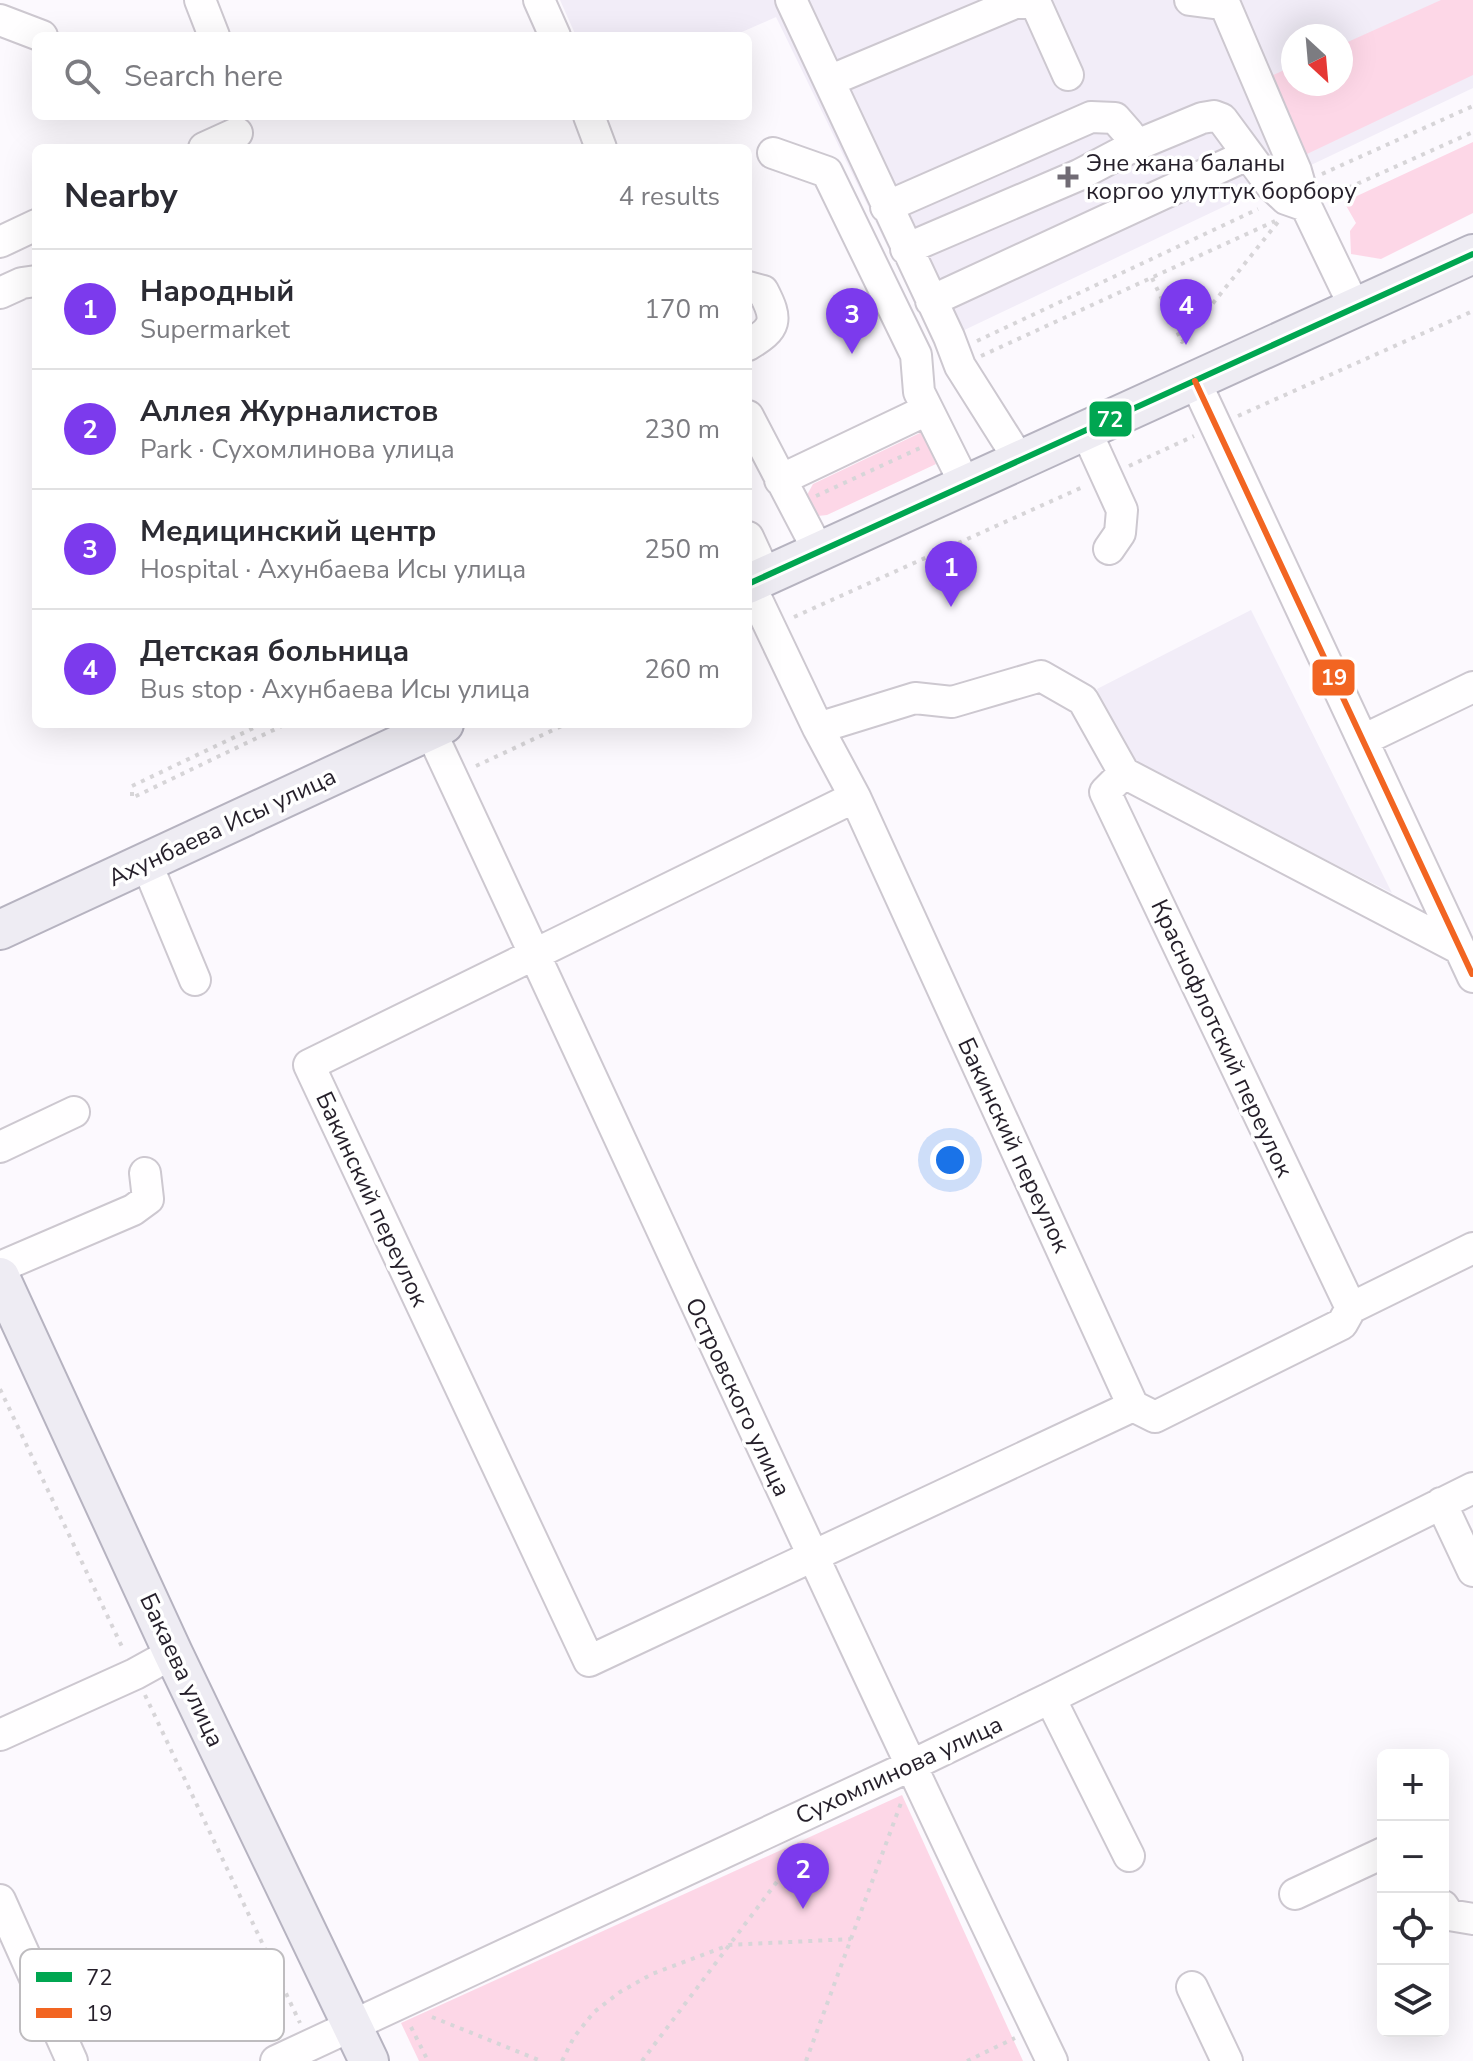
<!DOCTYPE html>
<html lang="en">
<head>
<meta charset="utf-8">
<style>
  :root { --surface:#fff; --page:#f2f2f3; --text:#2b2b33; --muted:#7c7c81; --line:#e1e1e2; --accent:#7c3aed }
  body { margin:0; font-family:"Nunito Sans",sans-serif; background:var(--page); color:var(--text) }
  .controls { position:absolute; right:24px; bottom:24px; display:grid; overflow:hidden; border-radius:12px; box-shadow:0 8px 32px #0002 }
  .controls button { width:72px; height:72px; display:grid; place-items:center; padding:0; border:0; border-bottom:2px solid var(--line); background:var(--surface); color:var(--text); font:40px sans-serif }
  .compass { position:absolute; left:1281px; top:24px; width:72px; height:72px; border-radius:50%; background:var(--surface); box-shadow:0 8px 32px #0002; rotate:154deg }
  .you { position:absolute; left:950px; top:1160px; width:28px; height:28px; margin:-20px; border:6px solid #fff; border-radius:50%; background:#1a73e8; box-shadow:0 0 0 12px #1a73e833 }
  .badge { display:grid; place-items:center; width:52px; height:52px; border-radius:50%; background:var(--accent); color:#fff; font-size:26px; font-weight:700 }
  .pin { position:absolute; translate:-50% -66px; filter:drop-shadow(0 2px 4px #0008) }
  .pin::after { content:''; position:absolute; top:42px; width:28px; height:24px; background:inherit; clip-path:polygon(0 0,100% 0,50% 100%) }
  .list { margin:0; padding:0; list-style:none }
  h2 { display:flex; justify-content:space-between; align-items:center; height:104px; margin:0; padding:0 32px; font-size:34px }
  h2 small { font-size:26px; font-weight:400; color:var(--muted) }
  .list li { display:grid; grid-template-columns:52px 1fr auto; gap:24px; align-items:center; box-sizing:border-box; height:120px; padding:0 32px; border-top:2px solid var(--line) }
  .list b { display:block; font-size:30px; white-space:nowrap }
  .list p { margin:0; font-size:26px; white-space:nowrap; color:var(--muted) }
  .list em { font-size:26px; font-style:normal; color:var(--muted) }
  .icon { flex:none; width:44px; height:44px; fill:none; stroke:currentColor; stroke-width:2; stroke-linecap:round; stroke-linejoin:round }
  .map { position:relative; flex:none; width:1473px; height:2061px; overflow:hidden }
  .search { position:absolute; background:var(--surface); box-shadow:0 8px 32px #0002; left:32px; top:32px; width:720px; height:88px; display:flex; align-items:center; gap:20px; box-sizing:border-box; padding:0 28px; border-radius:12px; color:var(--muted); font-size:30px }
  .panel { position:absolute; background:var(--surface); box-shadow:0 8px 32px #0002; left:32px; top:144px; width:720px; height:584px; border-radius:12px }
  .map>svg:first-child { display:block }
  .built { fill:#f2edf8; fill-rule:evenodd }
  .green { fill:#fdd7e7 }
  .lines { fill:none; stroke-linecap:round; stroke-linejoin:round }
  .minor-casing { stroke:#cdc8d0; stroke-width:34 }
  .major-casing { stroke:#b6b3c0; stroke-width:42 }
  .path { stroke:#d7d5d8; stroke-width:4; stroke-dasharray:4 6; stroke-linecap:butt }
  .minor { stroke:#fffeff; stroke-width:30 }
  .major { stroke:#eeecf3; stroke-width:38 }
  .bus-1-casing { stroke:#fff; stroke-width:12 }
  .bus-2-casing { stroke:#fff; stroke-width:12 }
  .bus-1 { stroke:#00a651; stroke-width:6 }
  .bus-2 { stroke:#f26522; stroke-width:6 }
  .poi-dot { fill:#706b74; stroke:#fff; stroke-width:3 }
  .labels { text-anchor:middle; stroke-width:7; stroke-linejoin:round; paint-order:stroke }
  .poi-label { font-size:24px; fill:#251f2a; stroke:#fff; text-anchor:start }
  .street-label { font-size:24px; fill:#251f2a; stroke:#fff }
  .key { fill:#fff; stroke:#bebcbf; stroke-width:2 }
  .key-label { font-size:22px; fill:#251f2a }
  .line-badge { stroke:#fff; stroke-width:3 }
  .badge-label { font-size:22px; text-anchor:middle; font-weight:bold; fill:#fff }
</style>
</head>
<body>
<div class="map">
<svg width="1473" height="2061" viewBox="0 0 1473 2061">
  <rect width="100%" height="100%" fill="#fcf9fe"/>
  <path class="built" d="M560,0H1473V88L935,344L776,17L733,36H576ZM1293,36H1341V84H1293Z
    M1251,610L1392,893L1133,763L1116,738L1097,689Z"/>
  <path class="green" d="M1441,0H1473V75L1307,154L1269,77L1293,66V84H1341V45Z
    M1473,142V213L1381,259L1351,254L1350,231L1356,223L1344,202Z
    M922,432L936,464L827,515L818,516L807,495L813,484Z
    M902,1795L1023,2061H419L401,2023Z"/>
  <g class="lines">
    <g class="minor-casing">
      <path id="minor" d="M200,0L214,36
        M539,0L555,36
        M791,0L949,337L960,366L1020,461
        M1190,0L1213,3L1223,0
        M1223,0L1296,171L1306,206L1355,308
        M0,20L42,36
        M829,81L1015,3H1029L1037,6L1068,75
        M589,116L601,148
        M204,148L237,133
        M773,153L827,172L916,355L919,392L966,486
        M886,207L1091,117L1115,118L1129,134L1132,147
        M0,242L36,225
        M906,249L1079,175L1132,147L1202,118L1214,116L1222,119L1270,184L1286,199L1306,206
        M748,287L763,291C778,320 777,328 748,345
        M0,293L22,283L36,281
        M931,301L1247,155
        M1195,381L1473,977
        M748,416L819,552
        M1086,431L1122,510L1120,533L1109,549
        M780,480L927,410
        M748,537L766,576
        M749,583L818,728L855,797L1133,1406
        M818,728L915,698L952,702L1041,676L1083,700L1124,773L1460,949
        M430,730C638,1174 839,1620 1052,2061
        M1363,740L1473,687
        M1124,773L1105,792L1351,1308
        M855,797L309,1065L589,1661L1133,1406
        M146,862L195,980
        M0,1147L74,1112
        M0,1267L133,1210L148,1199L145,1173
        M1133,1406L1155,1417L1342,1324L1351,1308L1473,1248
        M1441,1503L1473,1571
        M1050,1698L1129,1856
        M0,1735L135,1674L173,1653
        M1295,1894L1383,1853
        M0,1900L72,2061
        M1443,1906L1449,1915L1473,1919
        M1192,1987L1227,2061
        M276,2061L910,1766L1050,1698L1473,1488"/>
    </g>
    <g class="major-casing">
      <path id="major" d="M748,584L1473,254
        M0,930L444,724
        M0,1277L173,1653L369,2061"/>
    </g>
    <path class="path" d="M1322,174L1473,106
      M1330,196L1473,132
      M1152,278L1182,342L1278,222
      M977,341L1258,209
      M981,356L1275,221
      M1238,416L1473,311
      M1129,466L1194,436
      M816,496L920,448
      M794,617L1085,486
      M262,724L132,786V798L286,724
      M476,766L566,724
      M0,1389L124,1651
      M145,1695L300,2023
      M432,2017L541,2061
      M411,2027L428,2061
      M562,2061L574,2037L594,2012L620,1992L652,1974L729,1945L851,1939
      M642,2061L791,1863
      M806,2061L901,1803
      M967,2061L1015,2038"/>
    <use href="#minor" class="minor"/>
    <use href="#major" class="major"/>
    <g class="bus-1-casing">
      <path id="bus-1" d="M748,584L1473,254"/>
    </g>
    <g class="bus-2-casing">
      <path id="bus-2" d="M1195,381L1472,974"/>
    </g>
    <use href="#bus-1" class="bus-1"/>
    <use href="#bus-2" class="bus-2"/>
  </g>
  <path class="poi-dot" d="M1064 165h8v8h8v8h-8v8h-8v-8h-8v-8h8z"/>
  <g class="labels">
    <g class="poi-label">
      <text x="1086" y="171">Эне жана баланы<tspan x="1086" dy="28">коргоо улуттук борбору</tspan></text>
    </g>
    <g class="street-label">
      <text transform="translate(222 827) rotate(-25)" y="8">Ахунбаева Исы улица</text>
      <text transform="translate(1222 1038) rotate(65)" y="8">Краснофлотский переулок</text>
      <text transform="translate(1014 1145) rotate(65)" y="8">Бакинский переулок</text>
      <text transform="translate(372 1199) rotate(65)" y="8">Бакинский переулок</text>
      <text transform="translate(738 1397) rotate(65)" y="8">Островского улица</text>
      <text transform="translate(182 1670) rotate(65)" y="8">Бакаева улица</text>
      <text transform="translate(899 1770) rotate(-25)" y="8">Сухомлинова улица</text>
    </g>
  </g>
  <rect x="20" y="1949" width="264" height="92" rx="12" class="key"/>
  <rect x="36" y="1972" width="36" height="10" fill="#00a651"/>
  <rect x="36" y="2008" width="36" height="10" fill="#f26522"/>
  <g class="key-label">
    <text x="86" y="1985">72</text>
    <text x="86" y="2021">19</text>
  </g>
  <g class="line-badge">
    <rect x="1088" y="400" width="45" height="38" rx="8" fill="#00a651"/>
    <rect x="1311" y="658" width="45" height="39" rx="8" fill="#f26522"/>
  </g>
  <g class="badge-label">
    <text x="1110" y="427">72</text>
    <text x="1334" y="685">19</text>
  </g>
</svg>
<div class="controls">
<button>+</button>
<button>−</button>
<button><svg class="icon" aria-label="locate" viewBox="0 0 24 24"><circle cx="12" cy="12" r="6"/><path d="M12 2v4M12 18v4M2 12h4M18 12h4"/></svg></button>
<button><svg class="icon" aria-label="layers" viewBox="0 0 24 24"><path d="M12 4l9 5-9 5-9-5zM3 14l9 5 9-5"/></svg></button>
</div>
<svg class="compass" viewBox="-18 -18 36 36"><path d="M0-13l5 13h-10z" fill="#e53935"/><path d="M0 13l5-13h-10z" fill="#7c7c81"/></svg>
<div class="you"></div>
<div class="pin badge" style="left:951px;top:607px">1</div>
<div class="pin badge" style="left:803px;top:1909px">2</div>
<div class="pin badge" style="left:852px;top:354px">3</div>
<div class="pin badge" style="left:1186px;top:345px">4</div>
<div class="search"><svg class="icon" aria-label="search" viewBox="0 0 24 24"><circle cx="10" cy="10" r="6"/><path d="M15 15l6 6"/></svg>Search here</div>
<section class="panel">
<h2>Nearby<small>4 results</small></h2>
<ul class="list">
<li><span class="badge">1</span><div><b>Народный</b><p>Supermarket</p></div><em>170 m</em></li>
<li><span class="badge">2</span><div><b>Аллея Журналистов</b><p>Park · Сухомлинова улица</p></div><em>230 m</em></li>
<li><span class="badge">3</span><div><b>Медицинский центр</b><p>Hospital · Ахунбаева Исы улица</p></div><em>250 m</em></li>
<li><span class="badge">4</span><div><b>Детская больница</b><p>Bus stop · Ахунбаева Исы улица</p></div><em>260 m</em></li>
</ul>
</section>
</div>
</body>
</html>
